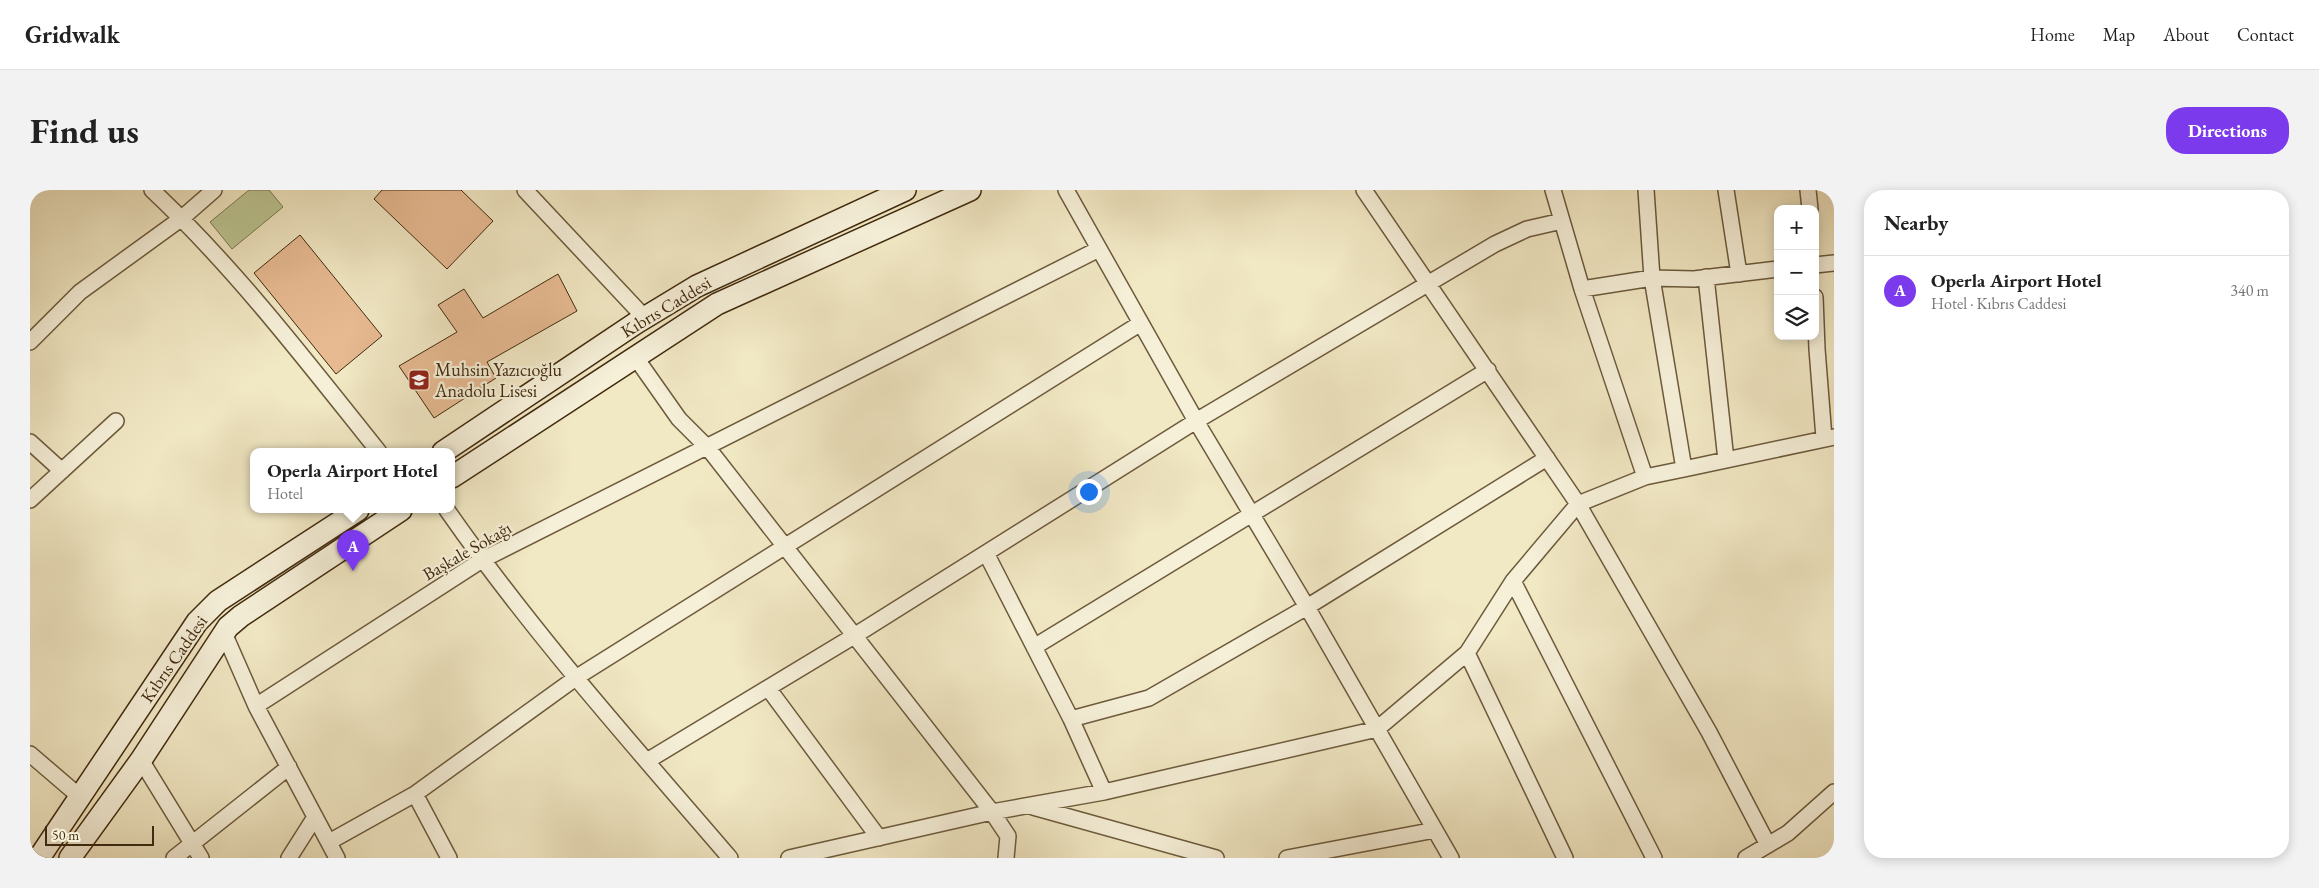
<!DOCTYPE html>
<html lang="en">
<head>
<meta charset="utf-8">
<style>
  :root { --surface:#fff; --page:#f2f2f2; --text:#222; --muted:#767676; --line:#e0e0e0; --accent:#7c3aed }
  body { margin:0; font-family:"EB Garamond",serif; background:var(--page); color:var(--text) }
  .controls { position:absolute; right:15px; top:15px; display:grid; overflow:hidden; border-radius:10px; box-shadow:0 2px 12px #0003 }
  .controls button { width:45px; height:45px; display:grid; place-items:center; padding:0; border:0; border-bottom:1px solid var(--line); background:var(--surface); color:var(--text); font:25px sans-serif }
  .scale { position:absolute; left:15px; bottom:12px; width:109px; box-sizing:border-box; padding-left:5px; border:2px solid #412a0e; border-top:0; font-size:14px; line-height:18px; white-space:nowrap; color:#412a0e; -webkit-text-stroke:4px #f6f0d9; paint-order:stroke }
  .you { position:absolute; left:1058px; top:301px; width:18px; height:18px; margin:-12px; border:4px solid #fff; border-radius:50%; background:#1a73e8; box-shadow:0 0 0 8px #1a73e833 }
  .badge { display:grid; place-items:center; width:32px; height:32px; border-radius:50%; background:var(--accent); color:#fff; font-size:16px; font-weight:700 }
  .pin { position:absolute; translate:-50% -41px; filter:drop-shadow(0 1px 2px #0008) }
  .pin::after { content:''; position:absolute; top:26px; width:18px; height:15px; background:inherit; clip-path:polygon(0 0,100% 0,50% 100%) }
  .popup { position:absolute; left:220px; top:258px; width:205px; height:65px; box-sizing:border-box; display:grid; place-content:center; border-radius:10px; background:var(--surface); filter:drop-shadow(0 1px 4px #0005); font-size:16px; white-space:nowrap; color:var(--muted) }
  .popup b { font-size:19px; color:var(--text) }
  .popup::after { content:''; position:absolute; left:50%; top:100%; margin-left:-10px; border:10px solid transparent; border-top-color:var(--surface) }
  .list { margin:0; padding:0; list-style:none }
  h2 { display:flex; justify-content:space-between; align-items:center; height:65px; margin:0; padding:0 20px; font-size:21px }
  h2 small { font-size:16px; font-weight:400; color:var(--muted) }
  .list li { display:grid; grid-template-columns:32px 1fr auto; gap:15px; align-items:center; box-sizing:border-box; height:70px; padding:0 20px; border-top:1px solid var(--line) }
  .list b { display:block; font-size:19px; white-space:nowrap }
  .list p { margin:0; font-size:16px; white-space:nowrap; color:var(--muted) }
  .list em { font-size:16px; font-style:normal; color:var(--muted) }
  .icon { flex:none; width:28px; height:28px; fill:none; stroke:currentColor; stroke-width:2; stroke-linecap:round; stroke-linejoin:round }
  .map { position:relative; flex:none; width:1804px; height:668px; overflow:hidden; border-radius:20px }
  header { display:flex; align-items:center; gap:30px; box-sizing:border-box; height:70px; padding:0 25px; background:var(--surface); border-bottom:1px solid var(--line) }
  header strong { font-size:24px }
  nav { display:flex; gap:28px; margin-inline-start:auto; font-size:18px }
  .intro { display:flex; align-items:center; justify-content:space-between; box-sizing:border-box; height:120px; padding:0 30px }
  h1 { margin:0; font-size:35px }
  .button { padding:12px 22px; border-radius:20px; background:var(--accent); color:#fff; font-size:18px; font-weight:700 }
  main { display:flex; gap:30px; padding:0 30px }
  aside { flex:1; background:var(--surface); border-radius:20px; box-shadow:0 2px 12px #0003 }
  .map>svg:first-child { display:block }
  .garden { fill:#bcc592; stroke:#7e7850 }
  .building { fill:#e7ba92; stroke:#412a0e }
  .lines { fill:none; stroke-linecap:round; stroke-linejoin:round }
  .street-casing { stroke:#6d5a3c; stroke-width:18 }
  .secondary-casing { stroke:#412a0e; stroke-width:24 }
  .street { stroke:#f6f0d9; stroke-width:15 }
  .secondary { stroke:#f6f0d9; stroke-width:21 }
  .labels { text-anchor:middle; stroke-width:4.5; stroke-linejoin:round; paint-order:stroke }
  .street-label { font-size:18px; fill:#412a0e; stroke:#f6f0d9 }
  .poi-label { font-size:18px; fill:#412a0e; stroke:#f6f0d9; text-anchor:start }
</style>
</head>
<body>
<header>
<strong>Gridwalk</strong>
<nav><a>Home</a><a>Map</a><a>About</a><a>Contact</a></nav>
</header>
<div class="intro"><h1>Find us</h1><a class="button">Directions</a></div>
<main>
<div class="map">
<svg width="1804" height="668" viewBox="0 0 1804 668">
  <rect width="100%" height="100%" fill="#f1e8c4"/>
  <filter id="stains"><feTurbulence type="fractalNoise" baseFrequency=".004" numOctaves="4"/><feColorMatrix values="0 0 0 0 .2 0 0 0 0 .09 0 0 0 0 .02 0 0 0 .5 -.17"/></filter>
  <radialGradient id="worn" r=".72"><stop offset=".6" stop-color="#630" stop-opacity="0"/><stop offset="1" stop-color="#630" stop-opacity=".3"/></radialGradient>
  <path class="garden" d="M219,0H239L253,17L202,59L180,32Z"/>
  <path class="building" d="M352,0H431L463,31L417,79L344,9Z
    M270,45L352,146L306,184L224,83Z
    M528,84L547,121L457,172L466,188L404,228L369,176L427,142L408,115L434,99L453,128Z"/>
  <g class="lines">
    <g class="street-casing">
      <path id="street" d="M122,0C206,79 277,172 349,262
        M495,0L615,128
        M1036,0L1166,231L1277,417L1421,668
        M1334,0L1548,314L1679,542L1738,655
        M1523,0L1552,99L1615,287L1654,279L1622,88L1616,0
        M1696,0L1709,84
        M1778,0L1780,19
        M1785,75L1804,73
        M1676,87L1696,270
        M1552,99L1622,88L1664,89L1748,79
        M1785,107L1787,159L1794,248
        M0,152L50,102L152,28L184,0
        M606,168L649,229L678,258L962,622L1074,602L1347,539L1437,463L1483,391L1548,314L1615,287
        M0,252L32,281
        M1654,279L1804,247
        M0,310L86,231
        M417,320C502,442 603,555 700,668
        M956,363L1041,529L1074,602
        M1483,391L1624,668
        M194,443L226,516L307,668
        M1004,457L1458,180
        M1437,463L1535,668
        M738,498L849,648
        M226,516L452,370L1069,59
        M1041,529L1119,508L1277,417L1517,268
        M0,564L49,606
        M111,570L171,668
        M617,571L824,446L1166,231L1465,54L1497,39L1532,31
        M385,604L419,668
        M1003,617L1186,668
        M299,652L385,604L547,487L1111,133
        M144,668L259,577
        M259,668L285,627
        M759,668L962,622L978,646L976,668
        M1257,668L1405,640
        M1716,668L1758,643L1804,602"/>
    </g>
    <g class="secondary-casing">
      <path id="secondary" d="M413,262L606,133L667,96L875,0
        M422,287L687,114L940,0
        M9,668L167,432L188,411L328,320
        M40,668L111,570L198,437L211,426L371,320"/>
    </g>
    <use href="#street" class="street"/>
    <use href="#secondary" class="secondary"/>
  </g>
  <defs>
    <g id="school-square" transform="scale(1.125)"><rect x="-9" y="-9" width="18" height="18" rx="4" fill="#8f2418" stroke="#f6f0d9"/><path d="M0-5L7-2L0 1L-7-2ZM-4 1L0 2.5L4 1V4Q0 6-4 4Z" fill="#fff"/></g>
  </defs>
  <g fill-rule="evenodd">
    <use href="#school-square" x="389" y="190"/>
  </g>
  <g class="labels">
    <g class="street-label">
      <text transform="translate(636 117) rotate(-31)" y="6">Kıbrıs Caddesi</text>
      <text transform="translate(437 361) rotate(-30)" y="6">Başkale Sokağı</text>
      <text transform="translate(144 469) rotate(-55)" y="6">Kıbrıs Caddesi</text>
    </g>
    <g class="poi-label">
      <text x="405" y="186">Muhsin Yazıcıoğlu<tspan x="405" dy="21">Anadolu Lisesi</tspan></text>
    </g>
  </g>
  <rect width="100%" height="100%" filter="url(#stains)"/>
  <rect width="100%" height="100%" fill="url(#worn)"/>
</svg>
<div class="controls">
<button>+</button>
<button>−</button>
<button><svg class="icon" aria-label="layers" viewBox="0 0 24 24"><path d="M12 4l9 5-9 5-9-5zM3 14l9 5 9-5"/></svg></button>
</div>
<div class="scale">50 m</div>
<div class="you"></div>
<div class="pin badge" style="left:323px;top:381px">A</div>
<div class="popup"><b>Operla Airport Hotel</b>Hotel</div>
</div>
<aside>
<h2>Nearby<small></small></h2>
<ul class="list">
<li><span class="badge">A</span><div><b>Operla Airport Hotel</b><p>Hotel · Kıbrıs Caddesi</p></div><em>340 m</em></li>
</ul>
</aside>
</main>
</body>
</html>
